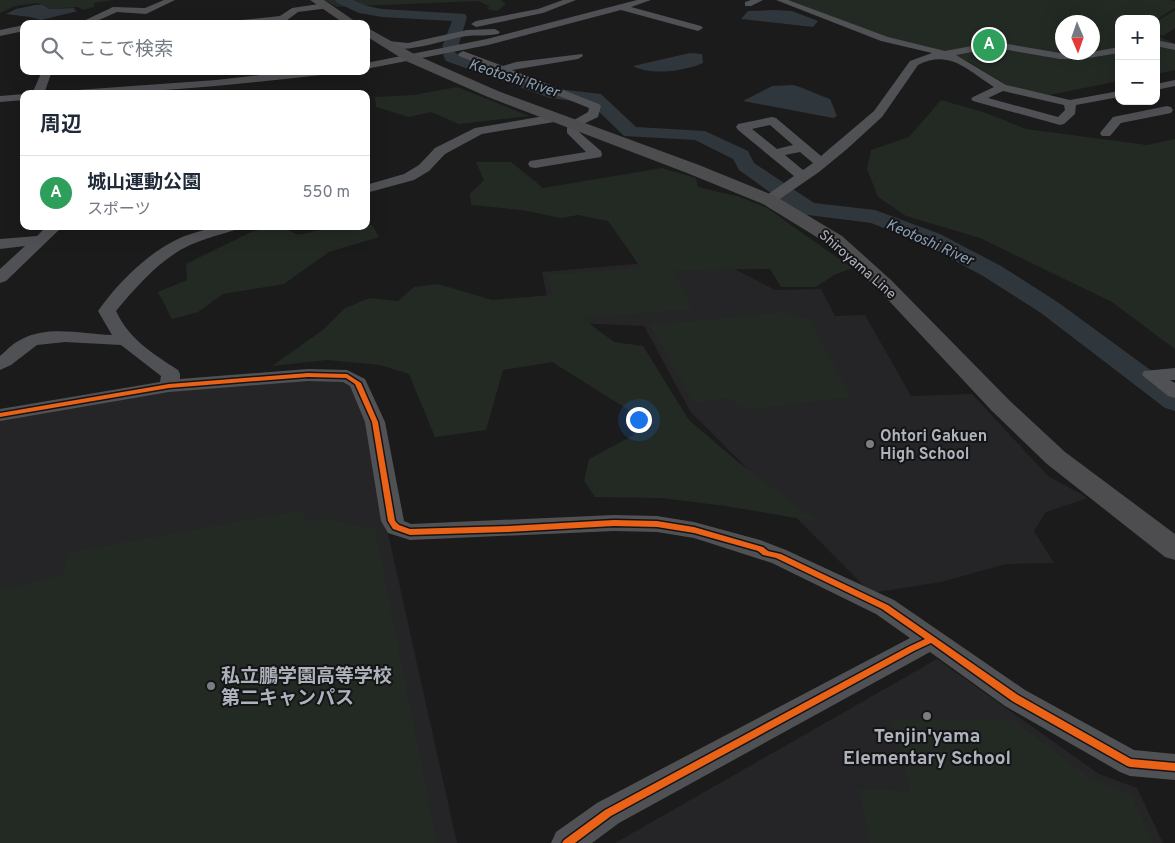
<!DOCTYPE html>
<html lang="ja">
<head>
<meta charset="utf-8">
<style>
  :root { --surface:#fff; --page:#f6f6f7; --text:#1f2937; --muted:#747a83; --line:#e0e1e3; --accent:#d93025 }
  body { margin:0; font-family:Overpass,"Noto Sans JP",sans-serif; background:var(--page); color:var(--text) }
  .controls { position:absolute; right:15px; top:15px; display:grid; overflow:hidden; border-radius:10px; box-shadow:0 5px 20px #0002 }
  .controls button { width:45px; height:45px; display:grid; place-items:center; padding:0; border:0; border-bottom:1px solid var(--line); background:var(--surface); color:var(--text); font:25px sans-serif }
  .compass { position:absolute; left:1055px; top:15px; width:45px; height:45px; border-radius:50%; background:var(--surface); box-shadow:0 5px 20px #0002; rotate:178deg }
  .you { position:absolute; left:638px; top:419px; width:18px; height:18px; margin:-12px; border:4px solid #fff; border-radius:50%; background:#1a73e8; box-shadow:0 0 0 8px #1a73e833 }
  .badge { display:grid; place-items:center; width:32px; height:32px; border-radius:50%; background:var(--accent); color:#fff; font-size:16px; font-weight:700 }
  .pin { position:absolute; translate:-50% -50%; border:2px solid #fff; box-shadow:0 1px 5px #0006 }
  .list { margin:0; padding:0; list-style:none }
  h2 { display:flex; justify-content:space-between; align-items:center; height:65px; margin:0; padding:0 20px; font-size:21px }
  h2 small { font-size:16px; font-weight:400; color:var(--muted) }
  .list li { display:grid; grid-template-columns:32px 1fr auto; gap:15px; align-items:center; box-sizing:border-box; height:75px; padding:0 20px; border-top:1px solid var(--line) }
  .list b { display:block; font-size:19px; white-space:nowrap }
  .list p { margin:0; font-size:16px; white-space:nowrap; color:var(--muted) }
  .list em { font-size:16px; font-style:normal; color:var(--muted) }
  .icon { flex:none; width:28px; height:28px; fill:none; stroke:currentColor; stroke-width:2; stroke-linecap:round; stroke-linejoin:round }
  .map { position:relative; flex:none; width:1175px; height:843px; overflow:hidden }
  .search { position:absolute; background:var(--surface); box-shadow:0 5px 20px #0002; left:20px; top:20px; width:350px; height:55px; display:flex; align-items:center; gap:12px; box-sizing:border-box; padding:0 18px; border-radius:10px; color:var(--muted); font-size:19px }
  .panel { position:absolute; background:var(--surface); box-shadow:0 5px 20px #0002; left:20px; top:90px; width:350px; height:140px; border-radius:10px }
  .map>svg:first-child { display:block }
  .built { fill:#252527 }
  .green { fill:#232a24; fill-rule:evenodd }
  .water { fill:#2f363c }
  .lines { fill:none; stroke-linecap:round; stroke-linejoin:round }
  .river { fill:#2f363c; fill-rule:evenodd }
  .minor { fill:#505154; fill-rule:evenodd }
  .major { fill:#4d4d50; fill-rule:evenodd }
  .cycleway-casing { stroke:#151517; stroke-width:3 }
  .cycleway { fill:#ea6118; fill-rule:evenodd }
  .poi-dot { fill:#7b7d82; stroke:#151517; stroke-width:2 }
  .labels { text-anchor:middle; stroke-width:4; stroke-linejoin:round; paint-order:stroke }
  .far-street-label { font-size:14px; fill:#aeb2ba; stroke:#151517 }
  .far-water-label { font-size:15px; font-style:italic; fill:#899fb2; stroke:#151517 }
  .poi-label { font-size:16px; font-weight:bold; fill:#aeb2ba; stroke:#151517; text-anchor:start }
  .near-poi-label { font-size:19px; font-weight:bold; fill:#aeb2ba; stroke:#151517; text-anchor:start }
</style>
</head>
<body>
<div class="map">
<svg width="1175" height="843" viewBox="0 0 1175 843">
  <rect width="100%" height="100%" fill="#1b1b1b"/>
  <path class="built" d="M671,261L721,262L775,290L821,289L835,316L865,315L911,396L972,394L1048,476L1088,498L1046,512L1034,531L1054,563L1006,564L941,582L871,593L690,411L644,326L552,322L542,272Z
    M306,379L348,382L367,423L387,529L457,843H0V419L166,392Z
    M937,659L1099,774L1137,788L1163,843H615Z"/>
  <path class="green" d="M0,0H113L94,3V7L84,10L77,7L50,9L37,3L15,6L0,13Z
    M324,0H501L506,4L497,11L488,9L489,6L478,1L337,7Z
    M787,0H1169L1175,1V8L1156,20V19H1119V81L1044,96L1010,87L968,61L942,51L890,38ZM1062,22H1092V52H1062Z
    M1175,10V28L1163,36L1156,34V22Z
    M1156,35L1175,44V70L1156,74Z
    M457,87L529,116L459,124L431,112L409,117L376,107L375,97L413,95Z
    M941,100L986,113L1026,129L1147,145L1175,139V349L1112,302L980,238L906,216L878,197L867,169L871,150L909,137Z
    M476,162H511L543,188L662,168L696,178L698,187L740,197L767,208L852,268L834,275L816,287H781L770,269L675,270L692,309L582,318L614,342L643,346L689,420L738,462L819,522L726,506L661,498L595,497L584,481L589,459L634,435L637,415L552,362L503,370L486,430L435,437L409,374L380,365L327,360L272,366L324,329L345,308L370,298L398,301L414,287L438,284L492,300L552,295L548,275L641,268L608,221L578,215L561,218L522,210L471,205L470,194L484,180Z
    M372,225L379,237L329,252L284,284L223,294L198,312L172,319L158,292L187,280L186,264L249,233L272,226H280L298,235L330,228Z
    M785,312L810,320L851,397L748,410L726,398L694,403L650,325Z
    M303,510L305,521L326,519L375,529L437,843H0V589L63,576L67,553Z
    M891,719L1013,720L1088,777L1131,795L1153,843H870L859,789L911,791Z"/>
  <path class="water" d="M35,5H42L50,9L75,8L74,10L78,11L41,20L30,17L6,14L16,9Z
    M774,10L792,11L818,21L813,27L741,19L748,11Z
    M690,53L702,54L703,63C685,71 650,76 633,66Z
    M793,85C806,88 817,95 830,99L837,116L833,118L743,101L772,86Z"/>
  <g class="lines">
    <path class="river" d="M335,0H353L367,6L382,9L465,14L467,17L458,47L453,51L459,55L558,89L601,94L636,127L705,131L748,151L754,163L814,203L875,210L940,234L1001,266L1059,303L1175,388V411L1165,408L1041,313L983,276L924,244L871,223L800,214L739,170L733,159L695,140L624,136L590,103L550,98L446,61L443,55L448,51L442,47L452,21L382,17L359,13L337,3Z"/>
    <path class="minor" d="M164,0H175L146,14L117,12L90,24H77L113,7L145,8Z
      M563,0H576L543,13L476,27L471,24L476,21L538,9Z
      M637,0H651L631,7L701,26L703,28L698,31L621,10L488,45L366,69V63L487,39Z
      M751,0H763L751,6H745V2Z
      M776,0H788L888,37L945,51L988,43H1002L1060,53L1092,52L1119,47V53L1082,59H1060L1002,49H988L956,55L1006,85L1015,87L1070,100L1119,91V97L1076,105L1075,114L1064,124L1060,125L973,101L971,99L973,97L994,87C967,70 950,49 918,65L882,117L847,149L819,172L774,203H764L762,200L764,197L794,176L738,130L736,127L738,124L772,117L776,118L821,156L874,111L910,61L932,53L881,41ZM1003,91L1064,105L1065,110L1058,117L988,98ZM770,125L793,145L777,149L752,129ZM800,152L813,163L803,170L785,155Z
      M326,3L329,4V8L298,12L282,24H227L232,21L280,16L292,8Z
      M24,25V31L0,36V30Z
      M495,29L500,32L498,34C488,36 477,35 467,36C447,38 399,58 383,44L388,41L408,43L467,30Z
      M1156,40L1175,44V50L1156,46Z
      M463,51L503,66L516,62L582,54L583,56L578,59L512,70L599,104L601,106L598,117L579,126V132L601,151L602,154L601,157L535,168L530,167L528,164L530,161L586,152L567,133V124L588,112L589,108L459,56L458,54Z
      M42,71H52L44,94H32Z
      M297,71H335L330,74C239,84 149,94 57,94L63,91L216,80Z
      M1175,80V86L1156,90V84Z
      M24,94V100L0,102V96Z
      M1167,106L1171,107L1173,110L1171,113L1121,123L1110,136H1102L1100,133L1113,117Z
      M556,114L562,118L560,121L482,134L445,154L429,171L414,180L366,193V185L404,174L419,165L435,148L475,128Z
      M47,226H63L6,281L0,283V269L25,246L0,249V239L37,236Z
      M217,226H240L238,229C222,234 206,238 190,245C160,259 137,286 116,311C129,339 152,353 178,370L180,374V379L308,369L347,370L365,379L385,422L404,521L411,524L614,515L657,516L694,522L760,540L786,550L894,600L1025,690L1134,750L1175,754V780L1130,776L1120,772L1005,706L930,652L619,823L592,843H551L556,832L597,803L910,638L876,614L772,563L694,538L657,532L614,531L410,540L388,533L381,521L365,422L350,386L343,382L308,381L169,392L0,421V409L160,382L161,376L121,345L65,342L37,345L11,365L0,370V356C7,350 13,343 22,339C48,325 83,334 112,335L98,311C117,284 144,257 172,242C186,234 202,231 217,226Z
      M1175,368V380H1170L1175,383V398L1168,396L1142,375L1144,371Z"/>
    <path class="major" d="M310,0H324L359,24H345Z
      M366,27L416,55L498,91L699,165L775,196L842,236L891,280L1010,401L1065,452L1175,534V560L1165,557L1047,464L992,411L877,288L828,244L763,204L687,173L488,97L406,61L366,36Z"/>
    <g class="cycleway-casing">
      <path id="cycleway" d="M308,373L347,374L361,383L378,422L395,521L399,525L410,529L508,526L614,520L657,521L694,527L763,547L768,551L781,554L888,605L1018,695L1131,759L1175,763V771L1130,767L1127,766L1012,701L931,643L914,651L611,816L575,843H562L564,840L605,810L908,647L925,639L882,609L776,558L763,555L758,551L694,533L657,527L614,526L508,532L410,535L393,529L388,521L372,422L355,384L346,378L308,377L169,388L0,417V413L169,384Z"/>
    </g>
    <use href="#cycleway" class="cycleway"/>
  </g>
  <g class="poi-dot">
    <circle cx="870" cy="444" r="5"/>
    <circle cx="211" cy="686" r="5"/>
    <circle cx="927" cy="716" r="5"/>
  </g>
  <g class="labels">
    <g class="far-street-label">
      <text transform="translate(858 264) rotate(41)" y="5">Shiroyama Line</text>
    </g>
    <g class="far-water-label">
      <text transform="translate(514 78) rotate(18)" y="5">Keotoshi River</text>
      <text transform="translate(930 242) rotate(24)" y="5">Keotoshi River</text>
    </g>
    <g class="poi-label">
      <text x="880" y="441">Ohtori Gakuen<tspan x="880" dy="18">High School</tspan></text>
    </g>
    <g class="near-poi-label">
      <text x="221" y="682">私立鵬学園高等学校<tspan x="221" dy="22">第二キャンパス</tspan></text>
      <text x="927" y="742" text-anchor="middle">Tenjin'yama<tspan x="927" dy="22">Elementary School</tspan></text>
    </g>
  </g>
</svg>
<div class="controls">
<button>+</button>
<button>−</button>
</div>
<svg class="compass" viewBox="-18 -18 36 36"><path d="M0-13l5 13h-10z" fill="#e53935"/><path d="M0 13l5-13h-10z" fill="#747a83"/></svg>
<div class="you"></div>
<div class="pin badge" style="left:989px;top:45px;background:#2e9e5b">A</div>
<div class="search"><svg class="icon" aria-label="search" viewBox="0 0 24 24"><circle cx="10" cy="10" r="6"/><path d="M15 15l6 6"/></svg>ここで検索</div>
<section class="panel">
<h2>周辺<small></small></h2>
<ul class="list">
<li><span class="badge" style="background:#2e9e5b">A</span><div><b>城山運動公園</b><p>スポーツ</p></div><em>550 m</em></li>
</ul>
</section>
</div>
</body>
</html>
